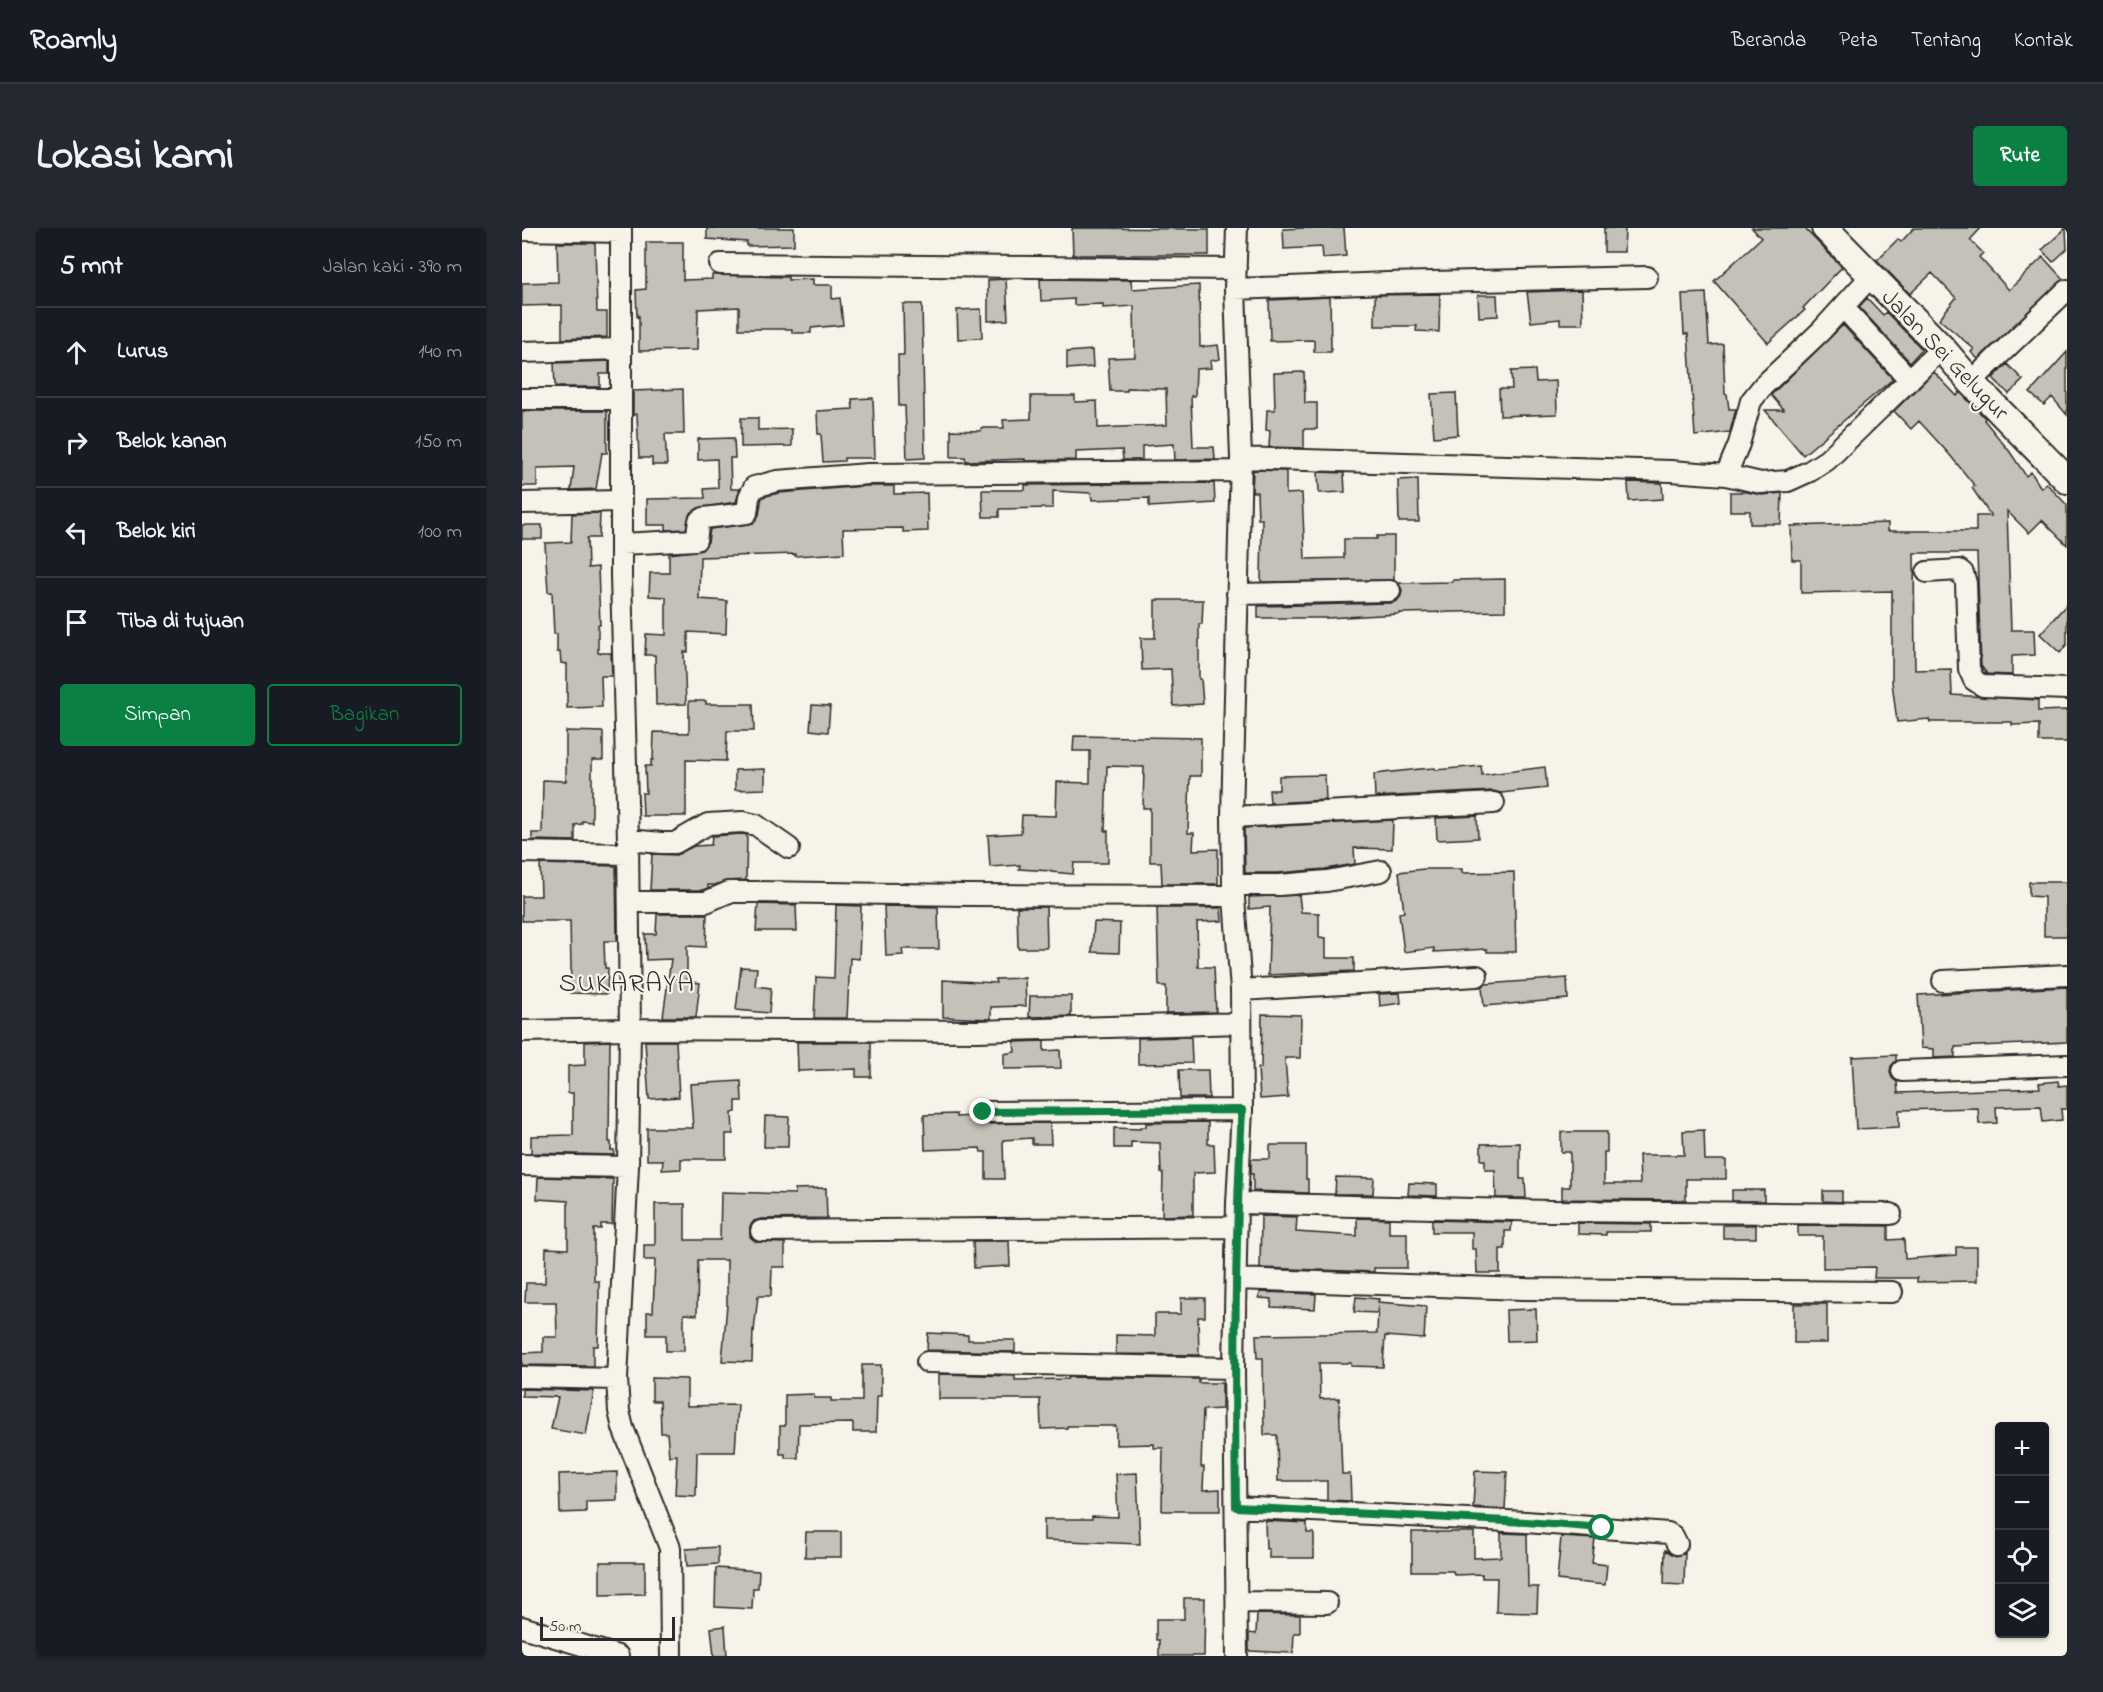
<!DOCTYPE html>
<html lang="id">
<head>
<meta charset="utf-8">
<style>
  :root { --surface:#171b24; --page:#242831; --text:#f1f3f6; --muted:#9ea1a6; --line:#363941; --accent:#0b8043 }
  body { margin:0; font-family:"Indie Flower",sans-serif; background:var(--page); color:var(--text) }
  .controls { position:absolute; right:18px; bottom:18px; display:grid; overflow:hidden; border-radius:6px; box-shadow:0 2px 4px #0004 }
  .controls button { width:54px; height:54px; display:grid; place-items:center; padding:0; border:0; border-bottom:2px solid var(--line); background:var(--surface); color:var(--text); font:30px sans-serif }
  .scale { position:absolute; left:18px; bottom:15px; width:135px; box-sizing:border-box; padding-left:6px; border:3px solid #2b2b2b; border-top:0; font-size:16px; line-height:21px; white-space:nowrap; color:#2b2b2b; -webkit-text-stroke:4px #f7f3e8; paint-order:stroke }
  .stop { position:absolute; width:18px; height:18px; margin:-14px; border:4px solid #0b8043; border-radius:50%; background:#fff }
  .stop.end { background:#0b8043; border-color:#fff; box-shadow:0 2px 6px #0008 }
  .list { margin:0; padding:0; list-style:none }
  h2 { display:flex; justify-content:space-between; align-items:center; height:78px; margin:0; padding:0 24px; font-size:26px }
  h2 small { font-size:20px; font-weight:400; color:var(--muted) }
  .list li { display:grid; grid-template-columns:39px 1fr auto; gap:18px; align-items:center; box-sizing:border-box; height:90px; padding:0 24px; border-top:2px solid var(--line) }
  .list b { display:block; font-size:22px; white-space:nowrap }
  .list em { font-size:20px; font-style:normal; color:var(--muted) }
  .actions { display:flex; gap:12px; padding:18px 24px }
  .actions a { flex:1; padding:14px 0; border:2px solid var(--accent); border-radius:6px; text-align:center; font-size:21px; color:var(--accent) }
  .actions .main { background:var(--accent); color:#fff }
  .icon { flex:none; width:33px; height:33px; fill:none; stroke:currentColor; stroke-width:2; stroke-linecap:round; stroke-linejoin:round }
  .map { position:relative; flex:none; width:1545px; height:1428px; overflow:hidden; border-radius:6px }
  header { display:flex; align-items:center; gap:36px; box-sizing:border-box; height:84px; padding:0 30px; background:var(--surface); border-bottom:2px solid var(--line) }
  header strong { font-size:28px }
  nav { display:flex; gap:33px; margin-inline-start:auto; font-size:21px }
  .intro { display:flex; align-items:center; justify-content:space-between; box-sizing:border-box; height:144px; padding:0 36px }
  h1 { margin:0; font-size:42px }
  .button { padding:15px 27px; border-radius:6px; background:var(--accent); color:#fff; font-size:21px; font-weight:700 }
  main { display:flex; gap:36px; padding:0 36px }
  aside { flex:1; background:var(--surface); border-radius:6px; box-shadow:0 2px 4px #0004 }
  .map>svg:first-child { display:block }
  .building { fill:#c4c1b9; stroke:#2b2b2b; stroke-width:1.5 }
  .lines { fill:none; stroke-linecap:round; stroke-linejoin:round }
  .minor-casing { stroke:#2b2b2b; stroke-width:24 }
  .major-casing { stroke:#2b2b2b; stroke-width:30 }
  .minor { stroke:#f7f3e8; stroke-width:20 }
  .major { stroke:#f7f3e8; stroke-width:26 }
  .route { stroke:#0b8043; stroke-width:8 }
  .labels { text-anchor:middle; stroke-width:4.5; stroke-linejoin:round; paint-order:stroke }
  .street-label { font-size:24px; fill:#2b2b2b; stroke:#f7f3e8 }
  .quarter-label { font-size:27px; letter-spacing:1.5px; fill:#2b2b2b; stroke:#f7f3e8 }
</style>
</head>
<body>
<header>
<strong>Roamly</strong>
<nav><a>Beranda</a><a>Peta</a><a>Tentang</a><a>Kontak</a></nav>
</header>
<div class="intro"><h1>Lokasi kami</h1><a class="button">Rute</a></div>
<main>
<aside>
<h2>5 mnt<small>Jalan kaki · 390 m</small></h2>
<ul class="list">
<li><svg class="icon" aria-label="ahead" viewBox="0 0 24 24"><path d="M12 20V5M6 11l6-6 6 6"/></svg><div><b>Lurus</b></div><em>140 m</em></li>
<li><svg class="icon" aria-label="right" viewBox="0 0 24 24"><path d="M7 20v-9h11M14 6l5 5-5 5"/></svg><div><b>Belok kanan</b></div><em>150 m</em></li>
<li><svg class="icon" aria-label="left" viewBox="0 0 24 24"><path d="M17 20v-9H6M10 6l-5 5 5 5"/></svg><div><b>Belok kiri</b></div><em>100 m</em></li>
<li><svg class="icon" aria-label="arrive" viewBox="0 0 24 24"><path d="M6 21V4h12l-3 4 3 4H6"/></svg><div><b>Tiba di tujuan</b></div></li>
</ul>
<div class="actions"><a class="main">Simpan</a><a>Bagikan</a></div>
</aside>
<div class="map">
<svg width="1545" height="1428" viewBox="0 0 1545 1428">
  <rect width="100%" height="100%" fill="#f7f3e8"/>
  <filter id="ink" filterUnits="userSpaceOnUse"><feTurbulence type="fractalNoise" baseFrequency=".0167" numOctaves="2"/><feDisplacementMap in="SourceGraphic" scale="12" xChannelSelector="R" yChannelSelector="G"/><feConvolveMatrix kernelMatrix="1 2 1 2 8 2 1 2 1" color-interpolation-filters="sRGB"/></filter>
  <g filter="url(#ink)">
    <path class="building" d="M185,0H272V17L225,18V14L185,11Z
      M550,0L687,1V27H551Z
      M784,0H822L824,28L801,30L800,19L762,21L761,1Z
      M1082,0H1103L1102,24H1082Z
      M1230,0H1282L1320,39L1281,80L1283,82L1246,115L1192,53L1239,10Z
      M1392,0H1459L1448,12L1461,25L1457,29L1487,62L1521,29L1541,51L1456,131L1449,124L1452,121L1417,91L1434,70L1410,45L1388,66L1355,32L1376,11L1379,14Z
      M1544,0L1545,21L1531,34L1520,22Z
      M124,14H161V52L190,51V47H193L263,49H266V52L291,51V57H310V71L318,70L321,97L289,100V105H270V101H217V79L176,81L175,122L117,123V88L115,89L114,62L124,61Z
      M35,15H73L75,84H85V109L40,111V77L0,78V55L36,54Z
      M484,51L486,92L466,93V52Z
      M518,51L609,52L610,61L677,57L678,119L696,117L698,131L688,133L689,140L674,141L673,168H669L671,219H692L693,231L653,232L652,216L620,218V232H601L600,222L554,224V232L503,233V231L444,233L443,229H429V202L459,203V200H482L481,192L509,191V168H553V174L575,173L576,200L645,197L644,161L605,160V163H588L586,130L613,129L612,78L581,80V76L552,77V71L519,73Z
      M1060,62L1061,96H1038V91L1009,94L1005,64Z
      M1184,65L1187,117L1201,116L1203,166H1205L1207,181H1214L1208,204L1173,208L1166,106H1162L1160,66Z
      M918,66L917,104L894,103L895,98H853V67Z
      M956,67H975L976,88L957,89Z
      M808,69L809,124H792V112L748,113L747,72Z
      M1345,70L1361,87L1364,84L1400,121L1388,134L1337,79Z
      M381,76H400L403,230L385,231L383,178H377L376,127H382Z
      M459,81L460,110L436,111L435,82Z
      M1321,97L1371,151L1281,227L1243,182H1262L1249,167Z
      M570,122L571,139L545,141V124Z
      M1545,124V187L1530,169L1522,177L1508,165Z
      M87,133V146H78V159H33L32,135Z
      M1485,136L1501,152L1487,166L1471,150Z
      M1013,142L1014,154L1034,153L1035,186L978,188L977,161H990L989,143Z
      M782,144L783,175H795V201H782V220L747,219L748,203L744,202L745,182H753L752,145Z
      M1412,144L1435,168L1438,164L1463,190L1462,192L1488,224L1504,248L1509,244L1519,260L1524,255L1545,277V317L1520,292L1507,305L1485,283L1489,402H1512L1513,427L1490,428V447L1465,446L1459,438L1455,325H1392L1393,442L1429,441L1430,467L1516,472V483L1545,482V514H1517V496L1490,497V494H1408L1407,491L1375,494L1370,454V363L1279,365V332H1270L1269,298L1366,295V303H1454V288H1469L1450,260L1453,258L1427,226L1397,193L1389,201L1372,183Z
      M161,161L162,206H143L145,237H130V230H117L115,186L111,187V163Z
      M934,165L936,207L912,209L909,166Z
      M351,170L353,230H322V233L301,234L299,206H296L295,183L331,181L330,171Z
      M0,183H85V225H80L74,261L49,262L52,239L15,240V258H0Z
      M219,190H236V202L270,201V218L219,219Z
      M212,210L213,230H208L209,261H218L214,274L176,280L167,287L164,301L144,302V297H125V271L183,270L182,261L196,260L195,231L176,232V211Z
      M731,242L764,243V266L780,265L783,331L822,330V311H855V308H872V352L739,354L740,291H736L735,264H730Z
      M796,244L822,245L823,264L797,265Z
      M896,251L897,294H877L876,252Z
      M1106,254L1140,255L1141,271L1107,273Z
      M692,255L693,275L627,279V270L570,272L569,265L531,263V280L477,281V289H461L460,262H503V257Z
      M343,258H372V266L405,265L406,303L381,304V300L321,301L322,325L273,328V326L178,329L177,371L205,373L204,406L166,404V424H162L164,476L134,477L133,427H123L124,406L144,407V369L127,368L128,345H147V326L180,322L186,314L188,301L232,295L237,287L240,269L257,265Z
      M1208,264H1225L1240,267L1260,265L1259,296H1228V283H1208Z
      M78,285L77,310H65L66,340L76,339L78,397H76V425H89L90,448H79L80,479L45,480V436L39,435L38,424H35V406H32L30,364H26L23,315L49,314L50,286Z
      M0,297H20V311H0Z
      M983,351V383L877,385V386L804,390H736V378L869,375L875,373L879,368L880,362L876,355L931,354V352Z
      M633,372H681L680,396H677V451H679L681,476L651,478L649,441L620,442L619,410H633Z
      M1545,376V416L1538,425L1518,406Z
      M167,473H184V476H231L232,503H205L204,533L164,532V588H121L120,565H124L123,538H129V532H131L132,504L167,505Z
      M290,477L308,478L306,504L288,502Z
      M44,503L81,504V532H70V594L60,593V596L53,597V613L10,612V605H20L21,552L44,553Z
      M552,508L679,510V548H668L666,605H672L671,622L696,621V656H640L639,634H628V580H621L622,539L585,538L583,603H586V635H552L551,646L529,644V643L497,641L498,637L468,639L466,607L499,605L500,587L534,588L535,554L568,555V523H551Z
      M959,538L960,547L1023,539L1025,560L979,565L971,563L853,569L852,546L898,541L913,540V542Z
      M243,541V561L213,562V542Z
      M803,547L804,572L748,575L747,562H757V548Z
      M955,588L956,610L915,612L914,590Z
      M871,592L870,621L832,620L833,636L803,641L756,645H723L722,600Z
      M220,606L225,607L224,652L203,653L193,657H186V660L182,662H128L130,626L154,627L172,618L189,617L190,608Z
      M18,636L94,638L95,713H82L83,740H86L85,766L48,765L49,739L48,693H0V668H19Z
      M902,641H940V645L992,644L994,724H965V721L912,724V720L882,724L877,685L882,684L877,644Z
      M1507,654H1545V708H1522V669L1507,668Z
      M777,667L779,684L797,685V709L804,710V730H832V743L746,747L748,679L727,681V669Z
      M236,676L274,677L275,703H234Z
      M314,677L339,678L337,731L328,730L325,790H292L294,749L312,750Z
      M362,678L416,679L417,721H380L381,727L364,728Z
      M495,679H524L525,720H496Z
      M635,680H699L700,693L675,694L676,739H692L694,784L644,785V758H637Z
      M135,686H185L184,719L165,718V753L178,755L174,789H141L149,731L124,732L123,706H134Z
      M572,694L598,695L597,725L570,724Z
      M219,739L235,740L233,758L249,760L247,785L214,782Z
      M503,750L504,778L469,779V791L421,789V752L474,755L473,751Z
      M1045,750L1046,771L962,778L960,759L964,756Z
      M1545,759V814L1433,819V829L1412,830V821L1399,820L1396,767Z
      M878,765L879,775L858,778L857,766Z
      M508,768H549V788L507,789Z
      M740,786L779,787L778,830H763L766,869L738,871L736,840H739Z
      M669,809L670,835L616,836V810Z
      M88,813L87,914H89V922H92V927L9,925V908L51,907V865H46V838L63,837V814Z
      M123,813H154L157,869L127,871Z
      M522,813V823L538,822L539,840L482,841V826L493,824L492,814Z
      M275,814H349V849H334V841L276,843Z
      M1374,827V833L1369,838L1368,844L1370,850L1375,854L1376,865L1518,860L1517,855L1536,853L1537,858L1545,857V881H1539L1540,892L1521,894L1519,878L1474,879L1475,895L1457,896L1456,880L1377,882V899L1334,901L1330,829Z
      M657,842H686L687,870H658Z
      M219,853L220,873H214V884L210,885L211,906H204V931H159V941L140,942L141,932H125V900H171L168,856Z
      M434,886V889L450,888L455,894L461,896L528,895L529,916H510V910L481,912L482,951H464V924H459L458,920L403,922L402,887Z
      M243,888L267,889L266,919H242Z
      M686,894V916H692L693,944L671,945V987L640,988L641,945H639L638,915L609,914V920H592V900L618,901V899H624V895Z
      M1182,902L1183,932H1204V951H1164V972L1040,971V959H1048V924H1039V904H1085V924H1082V956H1118L1117,927H1162L1161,903Z
      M998,915V951H1003L1004,970H974L973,942H963V932H959V916Z
      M748,917H784V951H786V965L731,963V946H729V931H748Z
      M16,949L91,951L90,996H79V1001H72V1053H77V1075L76,1118H71V1138L0,1137V1125L21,1124V1109H35L34,1074H3L4,1055H23L24,1020L46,1021V973L15,971Z
      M814,949L852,950L851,966H813Z
      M887,955L915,956V968L886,967Z
      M304,960L305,990L239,991L232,993L228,998V1009L234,1014L263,1015V1039H250L249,1068H236L232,1103L231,1102L230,1134L200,1133L205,1077V1032H176L175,1087L162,1086V1123H144V1107H125V1084H131L133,1032H122V1017H133V976H163V1012H198L199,964L273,966V961Z
      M1210,962H1242V973H1210Z
      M1301,963H1320V974L1301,973Z
      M739,988L775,989L774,1004L835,1008V990L867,991V1005H885V1040H852V1044L738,1040Z
      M910,992L990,994L989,1003H983V1021H978V1045H955L954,1021H950V1004H910Z
      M1056,995L1129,996V1004H1084V1007L1056,1006Z
      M1201,997H1234V1010H1201Z
      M1276,997L1366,998V1012L1382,1011L1383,1031L1434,1027V1019H1455V1053L1395,1054V1050H1352L1353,1039L1301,1040V1008H1276Z
      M451,1013H487L488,1038L452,1040Z
      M738,1064L794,1066L793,1081L749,1079L750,1071L737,1070Z
      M834,1069L857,1071L856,1074L904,1078L902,1111L863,1108L861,1139L829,1138V1135H797L798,1171L817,1170L820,1246H828L829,1273L805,1272V1253H756L755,1207H742L741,1130H735L734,1107L855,1105L856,1078L855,1085L832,1084Z
      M659,1070H683V1089H676L677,1127L594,1126V1107L633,1108V1086H659Z
      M1272,1076H1305V1115H1272Z
      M1014,1081L1015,1112L985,1113L984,1082Z
      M406,1105L446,1107V1112H493V1124L405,1122Z
      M340,1137H359V1168H355L354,1204H331V1195L277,1196L276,1230H263V1226H258V1198H263V1167L292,1166V1170H309V1173H340Z
      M417,1146L493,1148V1152L546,1151V1149L677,1151V1155H700V1181L681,1182L679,1239H682L681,1262L698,1261V1283H640L641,1220H632V1216L594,1217V1198H545V1200L519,1201L518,1171H417Z
      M130,1150L165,1151V1178L216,1177L213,1224H175L174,1268L153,1267L155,1227L147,1228L145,1205H139L138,1173H130Z
      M0,1161L72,1163L64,1207L29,1201L36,1169L0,1168Z
      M953,1243L985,1244L983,1281L951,1279Z
      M95,1244V1272L64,1273V1284L38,1285L37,1246Z
      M615,1245L618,1316L522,1312V1291H570V1288L596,1289L594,1246Z
      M743,1293L785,1295V1305H792V1330H747V1321H744Z
      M284,1304H319V1329H283Z
      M890,1304H952V1330L979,1329V1305L1005,1306L1006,1359H1016L1015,1385L974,1384L975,1350H960V1346L932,1347L931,1343H890Z
      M1039,1309L1073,1311L1070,1335L1085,1337L1083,1357L1035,1352Z
      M196,1319V1336L165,1338L164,1321Z
      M1143,1322L1154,1328L1163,1325L1162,1357L1142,1356Z
      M78,1334H123V1366L78,1367Z
      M194,1340L237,1343L236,1360H231L230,1381L193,1379Z
      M662,1370H683L682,1428H637V1412H634V1391H662Z
      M735,1386L778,1387V1405H772L771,1425L727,1423V1405L734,1406Z
      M203,1398L205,1428H192L189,1400Z"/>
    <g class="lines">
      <g class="minor-casing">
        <path id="minor" d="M99,0V348L106,612L108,801L106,939L95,1151L97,1183L101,1200L148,1320L149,1428
          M715,0L713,61L719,230L710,589L711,657L719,762L720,882L715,975L712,1140L715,1428
          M0,2L99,4
          M198,36L714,41
          M713,61L865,55L1125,49
          M1321,79L1388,152
          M0,124L97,121
          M1449,154L1545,62
          M0,171H99
          M719,230L1149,243L1204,247L1239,255L1266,253L1288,243L1305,232L1420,120
          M1204,247L1217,216L1229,173L1241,158L1299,103L1349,48
          M0,275L99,273
          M100,316L174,312L177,293L182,290L225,285L227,269L232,259L255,253L346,246L718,243
          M1405,344L1437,342L1441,345L1444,355L1447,441L1452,452L1461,458L1545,461
          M715,366L868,363
          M710,589L972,575
          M106,612L140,615H153L186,596L221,594L234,597L267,620
          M0,624L106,626
          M711,657H757L805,653L859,643
          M107,674H184L207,664H234L446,667L712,668
          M1421,753L1545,747
          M719,762L955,748
          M0,803L108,801L456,803L719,795
          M1380,843L1545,837
          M461,884L720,882
          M0,937L106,939
          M715,975L1028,983L1369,986
          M239,1003L714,999
          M714,1051L1001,1061L1370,1064
          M405,1134L712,1140
          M0,1149L95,1151
          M714,1279L1004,1294L1146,1305L1151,1308L1155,1316
          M716,1374L805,1375
          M0,1399L96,1428"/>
      </g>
      <g class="major-casing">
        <path id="major" d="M1303,0L1420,120L1449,154L1545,252"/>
      </g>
      <use href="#minor" class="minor"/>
      <use href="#major" class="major"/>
    </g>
  </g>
  <g class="lines" filter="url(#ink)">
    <path class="route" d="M461,884L720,882C713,1014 712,1147 714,1279L1004,1294L1080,1300"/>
  </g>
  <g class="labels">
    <g class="street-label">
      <text transform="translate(1424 126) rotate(46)" y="8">Jalan Sei Gelugur</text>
    </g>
    <g class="quarter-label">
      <text x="105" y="763">SUKARAYA</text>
    </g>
  </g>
</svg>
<div class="controls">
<button>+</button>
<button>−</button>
<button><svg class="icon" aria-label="locate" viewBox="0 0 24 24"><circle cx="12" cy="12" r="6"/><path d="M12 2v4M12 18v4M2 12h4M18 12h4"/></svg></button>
<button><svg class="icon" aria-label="layers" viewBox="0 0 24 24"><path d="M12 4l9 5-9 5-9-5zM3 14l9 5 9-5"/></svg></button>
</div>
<div class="scale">50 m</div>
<div class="stop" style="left:1080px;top:1300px"></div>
<div class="stop end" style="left:461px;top:884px"></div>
</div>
</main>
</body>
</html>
